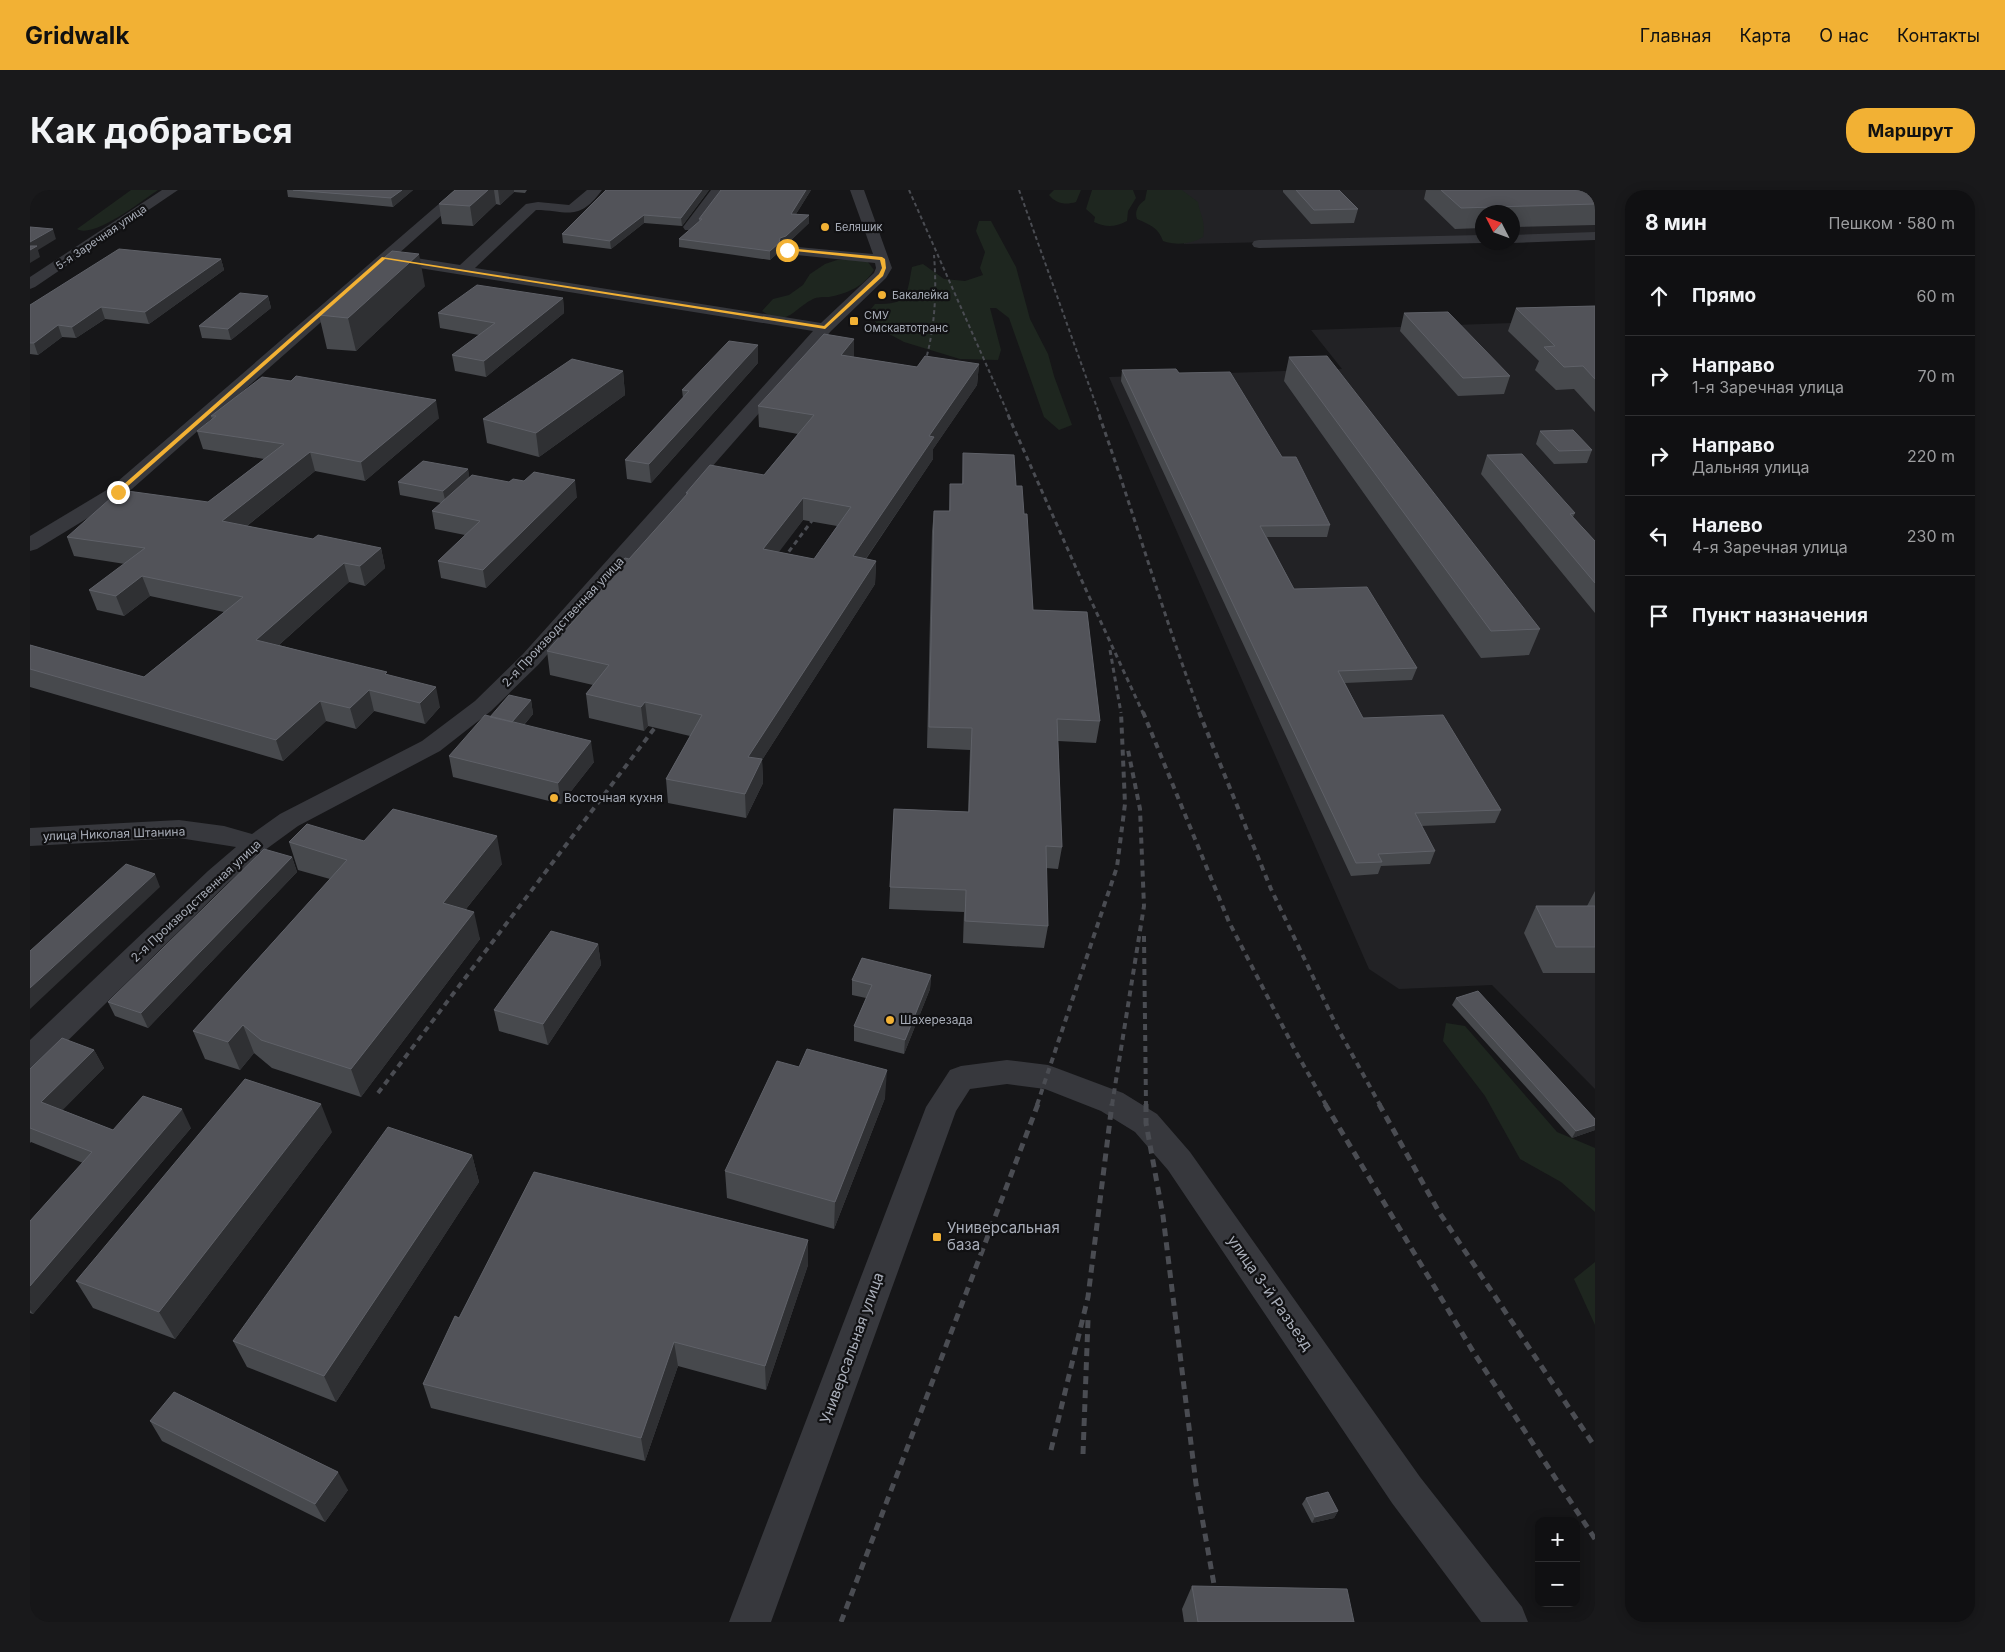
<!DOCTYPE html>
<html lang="ru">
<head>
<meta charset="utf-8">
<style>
  :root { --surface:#101012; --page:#19191b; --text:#f1f3f6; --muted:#9c9d9f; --line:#303032; --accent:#f2b134 }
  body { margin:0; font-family:Inter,sans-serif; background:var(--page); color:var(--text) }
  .controls { position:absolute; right:15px; bottom:15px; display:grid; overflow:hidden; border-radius:10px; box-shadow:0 2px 12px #0003 }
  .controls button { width:45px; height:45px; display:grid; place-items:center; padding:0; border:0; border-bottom:1px solid var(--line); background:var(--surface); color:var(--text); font:25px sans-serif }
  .compass { position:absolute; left:1445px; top:15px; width:45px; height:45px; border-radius:50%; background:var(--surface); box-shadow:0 2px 12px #0003; rotate:312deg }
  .stop { position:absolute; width:15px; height:15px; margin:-11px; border:4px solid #f2b134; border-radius:50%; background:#fff }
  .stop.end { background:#f2b134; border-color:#fff; box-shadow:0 1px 5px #0008 }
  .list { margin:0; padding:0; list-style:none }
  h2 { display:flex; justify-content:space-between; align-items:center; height:65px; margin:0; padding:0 20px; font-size:21px }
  h2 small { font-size:16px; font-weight:400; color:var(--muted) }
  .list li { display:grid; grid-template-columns:32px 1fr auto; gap:15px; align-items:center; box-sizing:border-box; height:80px; padding:0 20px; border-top:1px solid var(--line) }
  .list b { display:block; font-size:19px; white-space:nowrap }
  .list p { margin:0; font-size:16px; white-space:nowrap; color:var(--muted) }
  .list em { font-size:16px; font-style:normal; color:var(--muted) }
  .icon { flex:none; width:28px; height:28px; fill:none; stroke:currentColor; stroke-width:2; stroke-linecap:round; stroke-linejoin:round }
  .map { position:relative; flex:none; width:1565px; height:1432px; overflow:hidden; border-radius:20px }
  header { display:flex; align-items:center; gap:30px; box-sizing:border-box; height:70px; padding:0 25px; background:var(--accent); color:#111 }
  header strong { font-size:24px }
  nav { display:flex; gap:28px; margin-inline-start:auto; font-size:18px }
  .intro { display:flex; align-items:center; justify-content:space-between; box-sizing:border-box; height:120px; padding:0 30px }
  h1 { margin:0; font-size:35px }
  .button { padding:12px 22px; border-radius:20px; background:var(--accent); color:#111; font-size:18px; font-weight:700 }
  main { display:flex; gap:30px; padding:0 30px }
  aside { flex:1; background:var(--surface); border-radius:20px; box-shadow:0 2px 12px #0003 }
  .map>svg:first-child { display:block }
  .built { fill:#222225 }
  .green { fill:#1e261f }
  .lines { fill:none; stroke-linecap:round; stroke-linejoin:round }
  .minor { fill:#37383d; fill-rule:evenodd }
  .rail-far3 { stroke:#4a4c52; stroke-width:2; stroke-dasharray:4 3; stroke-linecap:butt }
  .rail-far2 { stroke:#4a4c52; stroke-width:3; stroke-dasharray:5 4; stroke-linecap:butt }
  .rail-far1 { stroke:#4a4c52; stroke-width:4; stroke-dasharray:6 5; stroke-linecap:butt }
  .rail { stroke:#4a4c52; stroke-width:5; stroke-dasharray:8 6; stroke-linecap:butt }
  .wall { fill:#47494d; fill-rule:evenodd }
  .shaded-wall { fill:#2f3033 }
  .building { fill:#525359; stroke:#5f6168; fill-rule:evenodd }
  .route { fill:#f2b134 }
  .poi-dot { fill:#f2b134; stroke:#111113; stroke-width:2 }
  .labels { text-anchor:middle; stroke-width:4.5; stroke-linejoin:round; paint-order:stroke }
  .far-poi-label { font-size:11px; fill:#a8adb8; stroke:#111113; text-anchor:start }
  .far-street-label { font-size:11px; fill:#a8adb8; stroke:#111113 }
  .street-label { font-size:12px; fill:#a8adb8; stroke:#111113 }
  .poi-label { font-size:12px; fill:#a8adb8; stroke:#111113; text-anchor:start }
  .near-poi-label { font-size:15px; fill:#a8adb8; stroke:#111113; text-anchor:start }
  .near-street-label { font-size:15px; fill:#a8adb8; stroke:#111113 }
</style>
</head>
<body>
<header>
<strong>Gridwalk</strong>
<nav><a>Главная</a><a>Карта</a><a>О нас</a><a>Контакты</a></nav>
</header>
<div class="intro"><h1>Как добраться</h1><a class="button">Маршрут</a></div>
<main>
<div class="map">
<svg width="1565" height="1432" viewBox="0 0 1565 1432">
  <rect width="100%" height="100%" fill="#161618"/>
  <path class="built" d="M1148,0H1565V44L1483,46L1482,22H1452V47L1154,54Z
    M1565,130V899L1462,795L1369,799L1339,779L1079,187L1312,179L1281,140Z"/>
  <path class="green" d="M101,0H128C113,10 64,49 47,39Z
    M1024,0H1051L1046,12C1036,15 1026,14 1019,5Z
    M1062,0H1103L1106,8L1098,21L1097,31C1085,37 1077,38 1064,32L1065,27L1056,19Z
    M1117,0H1152L1168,12C1170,26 1176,30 1173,47C1161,54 1147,56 1133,51C1128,37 1120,35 1107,29C1104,21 1109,14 1115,10Z
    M949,31H961L986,77L1000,129L1018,164L1024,186L1042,235L1029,240L1014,227L979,128L966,118H960L971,160L968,170L930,169L874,152L852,140L841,126V119L845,114C879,114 876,108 882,77L893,74L914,89L935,91L953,85L950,78L955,62L946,41Z
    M823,69L838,72L844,80C833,97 818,103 799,107C794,107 787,107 783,109C763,119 758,138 732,121L743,109L759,105L773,95L780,84L795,74L807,70Z
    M1416,833L1435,836L1527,942L1565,958V1022L1531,992L1490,969L1455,906L1413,851Z
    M1565,1072V1135L1544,1089Z"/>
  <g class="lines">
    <path class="minor" d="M132,0H148L5,97L0,99V87Z
      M425,0H440L367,65L430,75L496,14L508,12L539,15L557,0H572C548,33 537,20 506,20L445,78L791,133L844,83L846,78L845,73L757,64L752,63L750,60L752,57L757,56L843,64L820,0H834L862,78L856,88L801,141L509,474L461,521L410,561L268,636L235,660L198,693L11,877L0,881V850L178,681L206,657L149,648L0,656V638L149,630L194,636L222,644L250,624L392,551L445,511L493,464L783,141L358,73L94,306L7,359L0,361V346L80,298Z
      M681,0H695L665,40H655L653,37Z
      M1565,42V50L1482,53L1478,52H1482V45Z
      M1452,45V52H1456L1452,53L1229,58L1224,57L1222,54L1224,51L1229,50Z
      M977,870L1018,875L1029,879L1093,903L1127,924L1160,962L1390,1287L1492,1417L1498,1432H1451L1362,1313L1138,980L1105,942L1071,921L1015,899L977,894L940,899L926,921L741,1432H699L896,917L920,880L931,876Z"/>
    <path class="rail-far3" d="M879,0L979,226
      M989,0L1070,226
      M893,179C905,142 907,103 904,65"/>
    <path class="rail-far2" d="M978,225L1051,389L1113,523
      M1069,225C1104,323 1133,425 1170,523
      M748,376L790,320
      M1080,460L1091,523"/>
    <path class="rail-far1" d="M1113,522L1199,732L1266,862L1296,915
      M1169,522L1241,699L1307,837L1350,915
      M1114,746L1116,915
      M348,903L633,527
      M1007,915L1087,677L1095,614L1091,522
      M1082,915L1114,716L1110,619L1098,560"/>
    <path class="rail" d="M1116,914V933L1133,1026L1166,1294L1187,1411
      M1295,914L1444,1163L1565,1349
      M1349,914L1409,1022L1565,1257
      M1021,1260L1058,1107L1082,914
      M1053,1264L1058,1130
      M811,1432L1008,914"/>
  </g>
  <path class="wall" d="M257,0H383L363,17L258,7Z
    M425,0H497L495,3L484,2L470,15L466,14L443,36L412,34L409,14Z
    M679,0L652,36L614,33L581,59L533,53L532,44Z
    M691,0H781L766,24L779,33L757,54L750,56L749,62L740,70L649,57V49L669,32V29Z
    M1253,0H1309L1328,19L1324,33L1281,34L1253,2Z
    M1396,0H1565V35L1482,37V22H1452V38L1425,39L1394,9Z
    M191,69L194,80L119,134L75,129L46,148L32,147L8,165L0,164V115Z
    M395,96L326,161L297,159L289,125Z
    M238,106L241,118L201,150L172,148L169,136Z
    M533,108L534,123L456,187L425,181L422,165L449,145L410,138L408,123Z
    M1565,116V222L1544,199L1526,200L1505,180L1509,171L1478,141L1486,118Z
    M1374,123L1480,186L1474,204L1428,206L1370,141Z
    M824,149V167L887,177L949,174L947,195L903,259V269L836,369L846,371L845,394L732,570L733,593L716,628L638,613L636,589L660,546L618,536L614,541L559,528L556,504L563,495L520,485L517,461L575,396L574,391L599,369L656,305V303L734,285L768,244L729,237L728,216ZM773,330L807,336L784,369L748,362Z
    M1259,167L1510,439L1499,465L1451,468L1254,191Z
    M728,173L621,293L597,289L595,270L653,208L652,200Z
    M1092,180L1149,183L1252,267L1300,335L1297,347H1237L1264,399L1387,478L1382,490L1315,493L1333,528L1471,620L1465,633L1391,636L1405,661L1400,674L1351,676L1348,684L1321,686L1091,191Z
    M593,181L595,205L509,267L457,253L453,229Z
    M181,226L409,228L335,291L285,281L217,336L283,349L351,358L355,378L335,396L319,392L249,455L358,485L410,517L395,534L344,521L326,539L296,531L253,571L0,497V455L114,487L194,422L120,406L94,426L67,420L59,400L95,374L44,366L37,347L178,312L234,269L173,259L167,241L182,230Z
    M1510,241L1562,260L1557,273L1524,274L1506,254Z
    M933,263L986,296L994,324L1003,420L1070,531L1066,553L1028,551L1032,657L1028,679L1016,678L1018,736L1014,758L933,753L934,722L859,719L864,619L938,622L940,560L897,558L902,341L904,321H919L920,294H932Z
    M1457,265L1545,323L1543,327L1565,351V423L1451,284Z
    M438,279L439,288L547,307L456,398L411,388L408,371L435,345L405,339L402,321L411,313L370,305L368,292Z
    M501,510L503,524L494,535L564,572L531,614L423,587L419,566L460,527Z
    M334,651L472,674L436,719L450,749L331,907L242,878L224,863L210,880L175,869L163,841L300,689L268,680L259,652Z
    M262,667L267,682L118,838L85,826L78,812Z
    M1565,701V783H1513L1494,743L1506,716H1557Z
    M568,754L571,775L518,855L469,841L464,820Z
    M901,785L900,799L874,864L824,851V836L836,808L822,805V790Z
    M1426,808L1565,940L1542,948L1422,815Z
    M64,860L74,878L32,920L83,940L161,938L3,1124L0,1123V1031L53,973L1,952L0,953V879Z
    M855,908L804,1039L697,1008L695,981Z
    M302,942L145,1149L63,1118L46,1091Z
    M442,965L449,992L306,1212L217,1177L203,1151Z
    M778,1050V1075L736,1200L648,1176L615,1271L401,1218L393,1194L429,1128Z
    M120,1231L318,1300L295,1332L132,1251Z
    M1276,1308L1308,1321L1304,1328L1282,1333L1272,1314Z
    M1162,1396L1324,1432H1154L1152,1419Z"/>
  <path class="shaded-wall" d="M372,0H383L363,17L361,8Z
    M458,0H464L466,14L443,36L440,16Z
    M468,0H484V2L470,15Z
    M672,0H679L652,36L651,28Z
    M776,0H781L761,32V24Z
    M614,25V33L581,59L580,51Z
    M779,25V33L757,54L750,56L749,62L740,70V61L750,48Z
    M23,39L26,49L8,60L10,67L0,73V52Z
    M389,64L395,96L326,161L318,128Z
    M191,69L194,80L119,134L115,122Z
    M238,106L241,118L201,150L198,139Z
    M533,108L534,123L456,187L454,171Z
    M71,117L75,129L46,148L42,137Z
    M28,135L32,147L8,165L4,153Z
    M824,149V169L811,165Z
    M728,155V173L621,293L619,274Z
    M949,174L947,195L903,259V269L822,389L823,366L899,246Z
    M593,181L595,205L509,267L506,243Z
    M406,210L409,228L335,291L331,272Z
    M280,262L285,281L198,351L192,331Z
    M438,279L440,292L416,314L413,301Z
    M545,290L547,307L456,398L453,380Z
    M773,308V330L734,382L733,359Z
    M351,358L355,378L335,396L330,376Z
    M846,371L845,394L732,570L733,593L716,628L715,604L718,567Z
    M314,373L319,392L232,470L226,450Z
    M112,386L120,406L94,426L86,406Z
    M406,497L410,517L395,534L390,513Z
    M339,500L344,521L326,539L320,518Z
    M501,510L503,524L484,546L482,532Z
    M290,511L296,531L253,571L246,550Z
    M615,512L618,536L614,541L611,517Z
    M561,551L564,572L531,614L528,593Z
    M467,646L472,674L419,740L413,713Z
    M262,667L267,682L118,838L111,823Z
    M125,684L130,697L0,819V798Z
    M444,722L450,749L331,907L321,879Z
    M568,754L571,775L518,855L513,834Z
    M901,785L900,799L874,864L875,850Z
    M213,835L224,863L210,880L198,852Z
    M64,860L74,878L22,931L11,912Z
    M857,880L855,908L804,1039L805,1012Z
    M291,914L302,942L145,1149L129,1122Z
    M152,919L161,938L3,1124L0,1120V1096Z
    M1565,935V940L1542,948L1546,941Z
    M442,965L449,992L306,1212L294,1186Z
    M778,1050V1075L736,1200L735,1176Z
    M644,1152L648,1176L615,1271L611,1248Z
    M308,1282L318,1300L295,1332L285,1314Z
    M1308,1321L1304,1328L1282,1333L1285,1327Z"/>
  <path class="building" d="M263,0H372L361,8Z
    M425,0H458L440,16L409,14Z
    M576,0H672L651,28L614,25L580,51L532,44Z
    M691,0H776L761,24L779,25L756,46L750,48L749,53L740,61L649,49L672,29H669Z
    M1266,0H1309L1328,19L1284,20Z
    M1411,0H1565V14L1431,18Z
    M0,37L23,39L0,52Z
    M0,56H7L0,60Z
    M89,59L191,69L115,122L71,117L42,137L28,135L4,153H0V115Z
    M362,61L389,64L318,128L289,125Z
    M447,95L533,108L454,171L422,165L465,133L408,123Z
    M210,103L238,106L198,139L169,136Z
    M1565,116V189L1553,176L1534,177L1514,157L1525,156L1486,118Z
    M1418,122L1480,186L1433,188L1374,123Z
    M794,144L824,149L811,165L887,177L895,166L949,174L899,246L904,247L823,366L846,371L718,567L732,569L715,604L636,589L672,525L615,512L611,517L556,504L579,475L517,461L578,392L574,391L595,368L599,369L658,303H656L680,275L734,285L784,225L728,216ZM773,308L821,317L784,369L733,359Z
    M699,151L728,155L619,274L595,270L659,201L652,200Z
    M1297,166L1510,439L1461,441L1259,167Z
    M542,169L593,181L506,243L453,229Z
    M1146,179L1149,183L1200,182L1252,267H1266L1300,335L1230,336L1264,399L1337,397L1387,478L1308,481L1333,528L1413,525L1471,620L1385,623L1405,661L1348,664L1352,672L1326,673L1092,180Z
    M266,186L406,210L331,272L280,262L192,331L283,349L288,345L351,358L330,376L314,373L226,450L357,482L355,484L406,497L390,513L339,500L320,518L290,511L246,550L0,479V455L114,487L213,407L112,386L86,406L59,400L115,358L37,347L90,300L178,312L254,254L167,241L186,226H181L232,187L261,191Z
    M1543,240L1562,260L1529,261L1510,241Z
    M933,263L984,265L986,296H992L994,324H997L1003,420L1057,422L1070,531L1027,529L1032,657L1016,656L1018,736L935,731L936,700L860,697L864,619L939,622L942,538L899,537L904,321H920V294H933Z
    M1492,264L1545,323L1540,324L1565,351V393L1457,265Z
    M393,271L438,279L413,301L368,292Z
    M504,282L545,290L453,380L408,371L450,331L402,321L442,285L479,292L483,289L494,291Z
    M479,505L501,510L482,532L460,527Z
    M455,525L561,551L528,593L419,566Z
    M363,619L467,646L413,713L444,722L321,879L231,850L213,835L198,852L163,841L317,670L259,652L277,634L334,651Z
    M234,659L262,667L111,823L78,812Z
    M96,674L125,684L0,798V761Z
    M1506,716H1565V757H1526Z
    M521,741L568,754L513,834L464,820Z
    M832,768L901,785L875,850L824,836L842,795L822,790Z
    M1448,801L1565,929V935L1546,941L1426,808Z
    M32,848L64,860L11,912L83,940L113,906L152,919L0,1096V1031L62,962L0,938V879Z
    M777,859L857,880L805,1012L695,981L747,871L769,877Z
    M215,889L291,914L129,1122L46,1091Z
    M358,937L442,965L294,1186L203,1151Z
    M504,982L778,1050L735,1176L644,1152L611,1248L393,1194L425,1126L429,1128Z
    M144,1202L308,1282L285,1314L120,1231Z
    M1298,1302L1308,1321L1285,1327L1276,1308Z
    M1162,1396L1317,1399L1324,1432H1168Z"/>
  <path class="route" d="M757,58L852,67L855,69L856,78L853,86L795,139L355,69L90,303L85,302L352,67L794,136L849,84L852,78L850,70L755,60Z"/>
  <g class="poi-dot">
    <circle cx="795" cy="37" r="5"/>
    <circle cx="852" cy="105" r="5"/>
    <rect x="819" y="126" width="10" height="10" rx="2.5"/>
    <circle cx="524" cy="608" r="5"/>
    <circle cx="860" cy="830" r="5"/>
    <rect x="902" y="1042" width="10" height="10" rx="2.5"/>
  </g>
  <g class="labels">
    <g class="far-poi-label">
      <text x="805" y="41">Беляшик</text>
      <text x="862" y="109">Бакалейка</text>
      <text x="834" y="129">СМУ<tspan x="834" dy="13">Омскавтотранс</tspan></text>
    </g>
    <g class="far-street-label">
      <text transform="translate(71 47) rotate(-34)" y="4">5-я Заречная улица</text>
    </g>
    <g class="street-label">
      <text transform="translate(533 432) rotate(-47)" y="4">2-я Производственная улица</text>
      <text transform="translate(84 644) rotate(-2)" y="4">улица Николая Штанина</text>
      <text transform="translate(166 711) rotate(-43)" y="4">2-я Производственная улица</text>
    </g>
    <g class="poi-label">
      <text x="534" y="612">Восточная кухня</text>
      <text x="870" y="834">Шахерезада</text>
    </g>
    <g class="near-poi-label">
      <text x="917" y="1043">Универсальная<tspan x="917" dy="17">база</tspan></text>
    </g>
    <g class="near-street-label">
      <text transform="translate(1240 1103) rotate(55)" y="5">улица 3-й Разъезд</text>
      <text transform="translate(822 1158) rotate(-70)" y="5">Универсальная улица</text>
    </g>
  </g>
</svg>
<div class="controls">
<button>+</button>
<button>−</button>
</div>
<svg class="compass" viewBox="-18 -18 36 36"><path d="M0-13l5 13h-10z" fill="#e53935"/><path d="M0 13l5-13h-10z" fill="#9c9d9f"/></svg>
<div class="stop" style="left:757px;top:60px"></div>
<div class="stop end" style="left:88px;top:302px"></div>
</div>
<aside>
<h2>8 мин<small>Пешком · 580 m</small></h2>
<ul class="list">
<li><svg class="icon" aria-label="ahead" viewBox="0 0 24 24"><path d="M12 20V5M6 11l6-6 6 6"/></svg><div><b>Прямо</b></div><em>60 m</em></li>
<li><svg class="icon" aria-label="right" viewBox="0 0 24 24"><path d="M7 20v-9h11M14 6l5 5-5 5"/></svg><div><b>Направо</b><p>1-я Заречная улица</p></div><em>70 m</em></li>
<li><svg class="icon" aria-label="right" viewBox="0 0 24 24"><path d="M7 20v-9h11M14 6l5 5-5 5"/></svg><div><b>Направо</b><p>Дальняя улица</p></div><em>220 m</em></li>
<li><svg class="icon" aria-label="left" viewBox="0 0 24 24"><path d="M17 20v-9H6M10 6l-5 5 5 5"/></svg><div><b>Налево</b><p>4-я Заречная улица</p></div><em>230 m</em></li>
<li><svg class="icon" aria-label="arrive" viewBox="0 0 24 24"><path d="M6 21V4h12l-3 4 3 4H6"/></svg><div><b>Пункт назначения</b></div></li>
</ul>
</aside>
</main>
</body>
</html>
